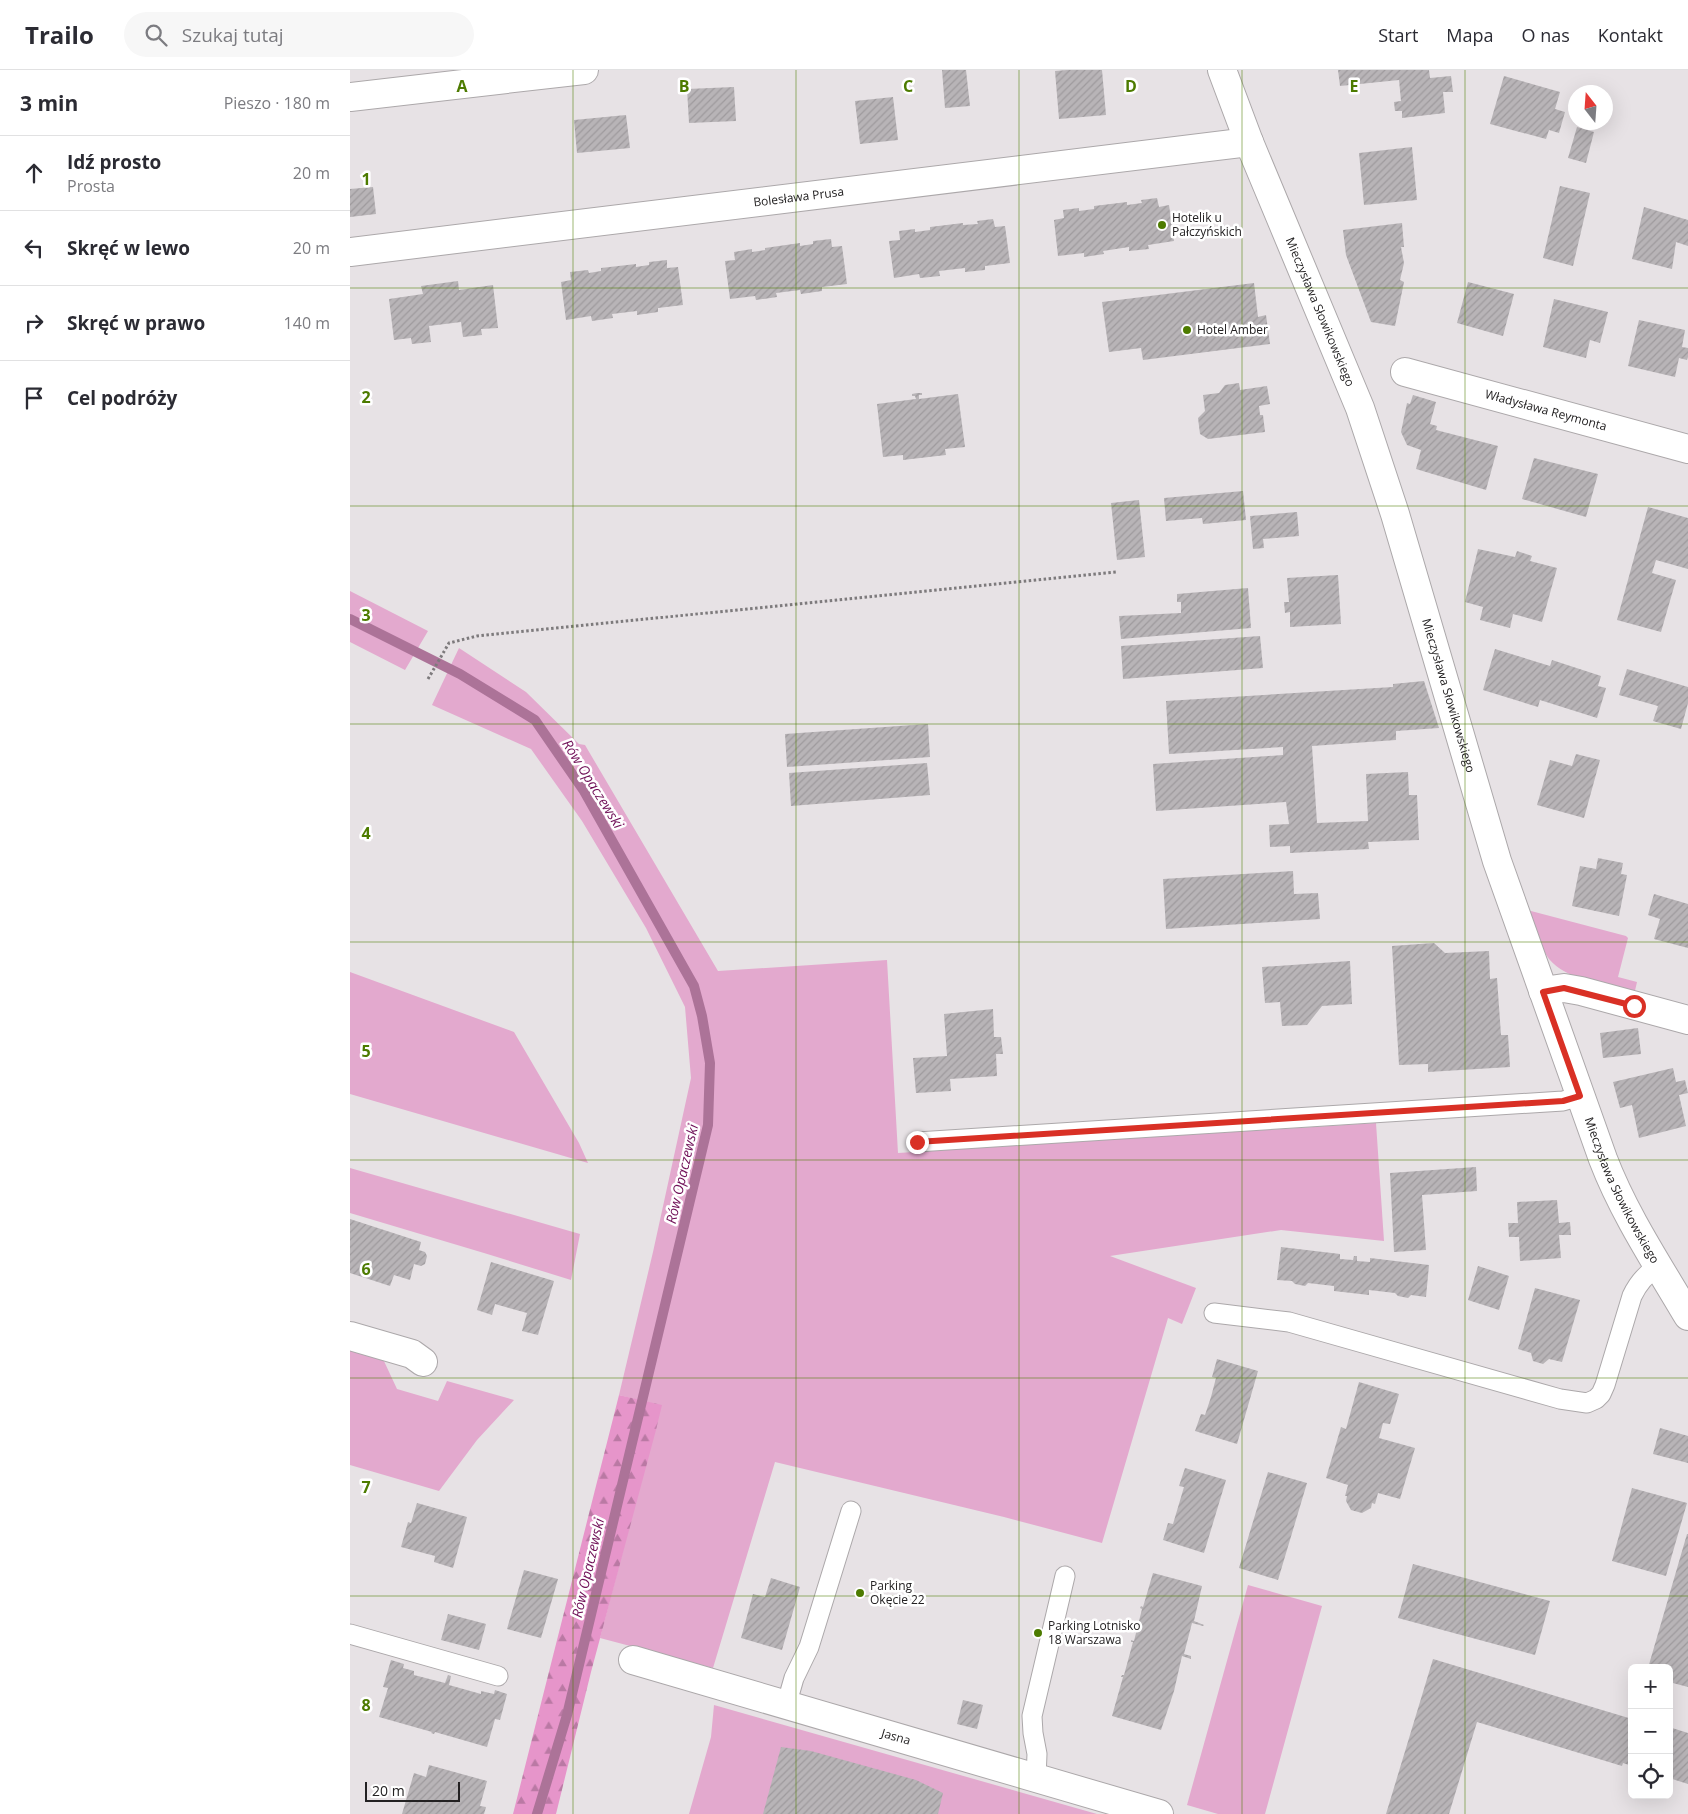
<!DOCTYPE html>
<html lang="pl">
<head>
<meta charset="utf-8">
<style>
  :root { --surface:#fff; --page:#f7f7f7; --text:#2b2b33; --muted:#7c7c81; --line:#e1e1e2 }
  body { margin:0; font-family:"Open Sans",sans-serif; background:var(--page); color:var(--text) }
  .controls { position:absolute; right:15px; bottom:15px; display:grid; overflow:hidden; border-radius:8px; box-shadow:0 5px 20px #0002 }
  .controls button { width:45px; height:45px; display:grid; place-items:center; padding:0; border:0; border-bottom:1px solid var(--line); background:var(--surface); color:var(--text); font:25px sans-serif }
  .compass { position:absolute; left:1218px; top:15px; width:45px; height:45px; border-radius:50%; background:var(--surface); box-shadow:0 5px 20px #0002; rotate:343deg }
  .scale { position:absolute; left:15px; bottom:12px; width:95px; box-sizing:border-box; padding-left:5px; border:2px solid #232122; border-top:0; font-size:14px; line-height:18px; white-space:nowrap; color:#232122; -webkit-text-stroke:4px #fff; paint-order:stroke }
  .stop { position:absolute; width:15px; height:15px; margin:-11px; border:4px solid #d93025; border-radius:50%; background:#fff }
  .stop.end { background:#d93025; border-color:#fff; box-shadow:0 1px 5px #0008 }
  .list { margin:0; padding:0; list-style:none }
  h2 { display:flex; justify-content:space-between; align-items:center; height:65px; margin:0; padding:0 20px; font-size:21px }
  h2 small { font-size:16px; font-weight:400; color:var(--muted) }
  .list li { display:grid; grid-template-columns:32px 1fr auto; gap:15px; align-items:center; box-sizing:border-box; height:75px; padding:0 20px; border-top:1px solid var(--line) }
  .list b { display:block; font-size:19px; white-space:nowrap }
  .list p { margin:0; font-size:16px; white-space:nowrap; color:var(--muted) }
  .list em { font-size:16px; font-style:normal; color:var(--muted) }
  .icon { flex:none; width:28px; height:28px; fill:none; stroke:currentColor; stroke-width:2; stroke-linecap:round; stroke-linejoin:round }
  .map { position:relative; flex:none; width:1338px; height:1744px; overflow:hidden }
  header { display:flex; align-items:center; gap:30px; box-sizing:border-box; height:70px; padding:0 25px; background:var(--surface); border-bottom:1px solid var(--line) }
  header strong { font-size:24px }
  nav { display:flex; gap:28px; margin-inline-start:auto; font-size:18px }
  .search { width:350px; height:45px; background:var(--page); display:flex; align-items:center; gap:12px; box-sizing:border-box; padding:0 18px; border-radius:28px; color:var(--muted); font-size:19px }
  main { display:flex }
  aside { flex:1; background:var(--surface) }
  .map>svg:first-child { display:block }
  .green { fill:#e3a9ce }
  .forest { fill:url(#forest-firs) }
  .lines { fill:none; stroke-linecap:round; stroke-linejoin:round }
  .stream { stroke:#ac7398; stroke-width:10 }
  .building { fill:url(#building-hatch) }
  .service-casing { stroke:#aca8aa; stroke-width:21 }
  .minor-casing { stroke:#aca8aa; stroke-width:30 }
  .path { stroke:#7d7a7c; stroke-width:3; stroke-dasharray:2.5 2.5; stroke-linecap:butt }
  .service { stroke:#fff; stroke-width:19 }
  .minor { stroke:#fff; stroke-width:28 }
  .route { stroke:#d93025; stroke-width:6 }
  .grid { fill:none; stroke:#4d7b00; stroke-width:1; stroke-opacity:0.55 }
  .poi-dot { fill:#4d7b00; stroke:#fff; stroke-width:2 }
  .labels { text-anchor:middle; stroke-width:5; stroke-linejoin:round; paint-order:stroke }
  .street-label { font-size:12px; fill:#232122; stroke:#fff }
  .poi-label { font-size:12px; fill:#232122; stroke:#fff; text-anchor:start }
  .water-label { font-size:14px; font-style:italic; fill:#6f0f57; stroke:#fff }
  .grid-label { font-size:16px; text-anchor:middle; font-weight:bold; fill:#4d7b00; stroke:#fff; stroke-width:5; stroke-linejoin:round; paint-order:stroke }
</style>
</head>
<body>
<header>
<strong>Trailo</strong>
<div class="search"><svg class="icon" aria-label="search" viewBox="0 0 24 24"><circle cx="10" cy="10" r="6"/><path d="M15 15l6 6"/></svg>Szukaj tutaj</div>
<nav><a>Start</a><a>Mapa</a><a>O nas</a><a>Kontakt</a></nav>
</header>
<main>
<aside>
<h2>3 min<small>Pieszo · 180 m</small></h2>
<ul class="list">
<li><svg class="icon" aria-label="ahead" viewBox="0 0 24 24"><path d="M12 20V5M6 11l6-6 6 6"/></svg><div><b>Idź prosto</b><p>Prosta</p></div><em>20 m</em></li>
<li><svg class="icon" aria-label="left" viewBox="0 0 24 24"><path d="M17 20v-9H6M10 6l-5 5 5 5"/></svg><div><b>Skręć w lewo</b></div><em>20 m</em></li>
<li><svg class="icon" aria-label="right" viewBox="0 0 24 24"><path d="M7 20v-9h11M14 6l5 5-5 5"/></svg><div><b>Skręć w prawo</b></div><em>140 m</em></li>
<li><svg class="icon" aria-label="arrive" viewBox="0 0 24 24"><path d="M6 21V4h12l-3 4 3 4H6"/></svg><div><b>Cel podróży</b></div></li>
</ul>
</aside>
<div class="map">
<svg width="1338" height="1744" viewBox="0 0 1338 1744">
  <defs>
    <pattern id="forest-firs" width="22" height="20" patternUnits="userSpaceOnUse" patternTransform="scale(1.25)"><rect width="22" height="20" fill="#e695ca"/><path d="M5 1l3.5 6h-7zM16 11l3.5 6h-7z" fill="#ba79a4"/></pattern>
    <pattern id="building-hatch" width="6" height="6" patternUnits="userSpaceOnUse" patternTransform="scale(1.25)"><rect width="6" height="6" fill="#b8b4b7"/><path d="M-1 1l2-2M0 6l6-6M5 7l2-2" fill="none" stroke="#9e9a9d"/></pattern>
  </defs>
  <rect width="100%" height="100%" fill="#e7e2e5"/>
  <path class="green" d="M0,521L78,561L55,600L0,572Z
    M109,578L176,622L229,674L235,675L368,901L537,890L548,1083L1026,1053L1034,1171L931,1160L760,1186L846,1218L832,1254L818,1248L752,1473L654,1447L425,1392L363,1598L250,1568L311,1336L269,1325L303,1182L341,1008L335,937L296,858L232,751L181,679L82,635Z
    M1181,841L1276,866L1278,868L1268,907L1287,912L1284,925C1260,918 1215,909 1199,889C1189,876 1185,857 1179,842Z
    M0,902L164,962L229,1073L238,1093L0,1024Z
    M0,1098L230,1164L221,1210L134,1183L0,1143Z
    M0,1280L33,1289L47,1319L88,1331L97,1311L164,1330L127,1370L89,1421L0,1395Z
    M898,1515L972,1536L915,1744H868L837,1735Z
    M364,1635L747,1744H339L361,1667Z"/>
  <path class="forest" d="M269,1325L312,1335L306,1360L241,1602L206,1744H163Z"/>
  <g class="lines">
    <path class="stream" d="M0,549L110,604L185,650L234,721L344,916L352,946L360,993L358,1055L217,1645L187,1744"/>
  </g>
  <path class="building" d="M592,0H616L620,36L595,38Z
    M717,0H752L756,45L709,49L705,1Z
    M988,0H1079L1080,8L1101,6L1103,22H1093L1095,43L1052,48V41H1045L1044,32L1051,31L1049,10L990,16Z
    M1154,6L1210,22L1205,39L1215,42L1209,63L1199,60L1196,69L1140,54Z
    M384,17L386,51L339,53L337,19Z
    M543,27L548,70L510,74L505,31Z
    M276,45L280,78L227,83L224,50Z
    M1227,57L1244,62L1236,93L1218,88Z
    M1062,77L1067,130L1014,135L1009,83Z
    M1210,116L1240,123L1223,196L1193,188Z
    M23,117L26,144L0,147V119Z
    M807,128L809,137L819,135L824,171L798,175L799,179L779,181V177L753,181L754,184L734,187V183L708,186L704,150L714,148L713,140L729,138V141L744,139V136L777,132V135L792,133L791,130Z
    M1294,137L1338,150V176L1326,172L1322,199L1282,189Z
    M643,149L645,157L655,156L660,193L635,196V200L615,202V198L589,201L590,206L570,208L569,204L544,208L539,171L550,170L549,161L565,159V162L580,160V157L613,153V155L628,154L627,151Z
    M1052,153L1054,177H1051L1054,193L1050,210L1054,212L1045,256L1021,252L996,185L993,160Z
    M481,169L482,177L492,176L497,214L472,217V221L451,224L450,220L426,223L427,227L406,230L405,226L380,229L375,191L385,190L384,182L402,179V182L415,180V178L450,173V176L463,174V171Z
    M317,190V198L328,197L333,235L308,238V242L287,245V241L262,244L263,248L242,251L241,246L216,250L211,212L221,210L220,202L238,200L239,203L251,201V198L286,194V197L299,195V192Z
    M108,211L109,220L143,215L148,258L131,259L132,265L113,267L111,252L79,256L81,272L62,274L61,268L44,270L39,229L73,224L71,216Z
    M1118,212L1164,224L1153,266L1107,253Z
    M904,213L908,247L916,245L920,274L793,290L791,278L759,282L752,232Z
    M1204,229L1258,242L1250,273L1240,270L1236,288L1193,277Z
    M1289,250L1335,260L1332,277L1338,278V287L1337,290L1329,288L1325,307L1278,296Z
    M889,313L890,320L917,316L920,334L909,336L910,345H913L915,362L858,369L850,364L848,348L855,341L853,325L869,323L875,315Z
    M567,323H572V325H569V329L608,324L615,377L595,379L596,385L553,390V385L533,387L527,334L566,329L565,326H562V324Z
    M1063,325L1086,332L1080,354L1087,356L1086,360L1148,376L1136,420L1066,399L1071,380L1057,375L1051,362L1057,333L1060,334Z
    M1184,388L1248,404L1236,447L1172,429Z
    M893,421L896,450L853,454L852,448L816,451L814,428Z
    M789,430L795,487L767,490L761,433Z
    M1298,437L1338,448V499L1306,490L1302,503L1326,510L1311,562L1267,550Z
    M947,442L949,466L913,469L914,478L903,479L900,446Z
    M1128,479L1165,487L1167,481L1182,486L1180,491L1207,498L1192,552L1163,544L1160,558L1130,550L1133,537L1115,532Z
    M988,505L991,554L940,557V542L935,543L934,532H939L937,508Z
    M898,518L901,558L771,569L769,546L831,543V532H827V524Z
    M910,566L913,598L773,609L771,576Z
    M1145,579L1200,596L1202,590L1251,606L1248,616L1256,618L1247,648L1190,630L1188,637L1133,620Z
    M1277,599L1338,617V633L1331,659L1303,651L1308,636L1269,625Z
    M1074,611L1089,658L1046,661V670L962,676L967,753L1018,751L1016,704L1058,702L1059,725H1067L1069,770L1018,772L1019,779L940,783V776L920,777L919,755L939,754L936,732L806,741L803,694L933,685V677L819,684L816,631L1043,617V614Z
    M578,654L580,687L437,697L435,664Z
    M1226,684L1250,690L1234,748L1187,735L1200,690L1222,696Z
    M577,693L580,725L441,736L439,703Z
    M1248,788L1273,793L1271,804L1277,805L1269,846L1222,836L1230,796L1246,799Z
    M943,801L944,824L968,823L970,849L816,859L813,809Z
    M1304,824L1338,834V878L1304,869L1310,849L1298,845Z
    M1084,873L1095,883L1139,881L1140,909L1147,908L1151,965H1158L1160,997L1078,1002V994L1049,995L1042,876Z
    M1000,891L1002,934L972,936L957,955L932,956L930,932L915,933L912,897Z
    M643,939L644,967H651L653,984H646L647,1006L600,1009L601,1021L566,1023L563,988L597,986L594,944Z
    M1288,958L1291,984L1253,988L1250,963Z
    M1323,998L1326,1012L1335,1010L1338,1023L1329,1025L1336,1056L1289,1068L1282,1035L1270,1038L1263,1012Z
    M1126,1097L1127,1121L1072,1125L1076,1180L1044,1182L1040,1103Z
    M1207,1130L1209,1153L1220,1152L1221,1165H1209L1211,1188L1170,1191L1169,1167H1159L1158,1153H1168L1167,1132Z
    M0,1149L71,1172L69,1180L75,1182L77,1186L75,1194L71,1196L64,1194L60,1210L44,1205L40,1216L0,1203Z
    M931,1177L990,1184V1189L1003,1190L1004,1186H1007V1191L1020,1192V1188L1079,1195L1076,1227L1061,1225L1058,1228L1048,1226L1045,1223L1019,1220V1225L984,1221V1216L958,1213L955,1216L945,1214L942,1211L927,1210Z
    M141,1192L204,1211L188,1265L172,1261L177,1243L145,1234L142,1245L127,1240Z
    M1128,1196L1159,1206L1149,1240L1118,1230Z
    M1185,1218L1230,1230L1212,1292L1199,1289L1193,1294L1183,1291L1181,1283L1168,1279Z
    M867,1289L908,1301L887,1374L845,1361L851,1344L855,1345L861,1327L866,1308L862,1307Z
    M1009,1312L1049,1324L1040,1354L1033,1353L1029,1368L1065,1378L1050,1429L1028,1423L1025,1434L1022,1433L1021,1438L1012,1443L1001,1440L996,1431L997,1426H995L998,1415L976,1408L991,1357L996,1359Z
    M1310,1358L1338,1366V1393L1303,1384Z
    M835,1398L876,1410L854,1483L813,1470L818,1453L823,1454L834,1417L829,1416Z
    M918,1402L957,1413L928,1510L889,1498Z
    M1282,1418L1337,1433L1316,1506L1262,1491Z
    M67,1433L117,1447L103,1498L84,1492L85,1486L51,1477L58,1452L61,1453Z
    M1337,1464H1338V1617L1319,1612V1598H1298Z
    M1063,1494L1200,1531L1185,1585L1048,1548Z
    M174,1500L208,1509L191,1568L157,1559Z
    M803,1503L852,1516L844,1551L854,1555L853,1556L842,1553L834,1584L841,1586V1589L832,1586L824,1621L811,1660L762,1646L773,1607H771L772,1605H774L783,1572H781V1570L784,1571L792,1539L790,1538L791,1536L793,1537Z
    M421,1508L450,1517L432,1580L391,1568L403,1524L415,1527Z
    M98,1544L136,1554L129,1580L91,1570Z
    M1083,1589L1282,1649V1696L1273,1693L1272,1696L1127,1652L1099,1744H1036Z
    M41,1590L54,1594L53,1598L64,1601V1605L95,1613L98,1605L101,1606L99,1615L131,1624V1621L144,1624L145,1620L157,1624L150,1650L145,1649L137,1677L85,1662L84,1664L81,1663L82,1662L29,1647L38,1618L33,1617Z
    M613,1630L633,1635L627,1659L607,1654Z
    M1319,1657L1338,1663V1714L1319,1708Z
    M431,1677L461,1681L566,1710L593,1723L588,1744H413Z
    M79,1695L137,1711L130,1736L136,1737L134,1744H52L64,1703L76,1707Z"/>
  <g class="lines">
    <g class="service-casing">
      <path id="service" d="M567,1072L1213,1031L1230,1026
        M864,1243L939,1252L1210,1329L1237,1333L1246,1329L1251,1324L1255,1315L1282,1226C1288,1213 1296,1204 1308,1196
        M0,1564L148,1606
        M436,1636L444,1608L459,1577L501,1441
        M686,1708L687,1684L683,1663L682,1646L715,1506"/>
    </g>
    <g class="minor-casing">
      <g id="minor">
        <path id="s1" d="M872,0L899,72L1010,338L1045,444L1147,791L1253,1089C1274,1144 1308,1195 1338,1246"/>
        <path d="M0,27L234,0"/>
        <path id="s2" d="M0,182L899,72"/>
        <path id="s3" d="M1055,302L1338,379"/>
        <path d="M1193,921L1214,918L1231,921L1338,950"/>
        <path d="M0,1266L62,1284L73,1292"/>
        <path id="s4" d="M283,1590L809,1744"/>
      </g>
    </g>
    <path class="path" d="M78,609L99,573L127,566L766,502"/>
    <use href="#service" class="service"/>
    <use href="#minor" class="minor"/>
  </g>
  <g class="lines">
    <path class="route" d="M567,1072L1213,1031L1230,1026L1193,922L1214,918L1284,936"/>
  </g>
  <path class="grid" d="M223,0V1744M446,0V1744M669,0V1744M892,0V1744M1115,0V1744M0,218H1338M0,436H1338M0,654H1338M0,872H1338M0,1090H1338M0,1308H1338M0,1526H1338"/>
  <g class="poi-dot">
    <circle cx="812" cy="155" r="5"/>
    <circle cx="837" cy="260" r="5"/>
    <circle cx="510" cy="1523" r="5"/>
    <circle cx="688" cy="1563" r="5"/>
  </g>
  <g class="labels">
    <g class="street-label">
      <text dy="4" stroke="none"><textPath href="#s2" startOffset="452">Bolesława Prusa</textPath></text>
      <text dy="4" stroke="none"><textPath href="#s1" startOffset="261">Mieczysława Słowikowskiego</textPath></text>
      <text dy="4" stroke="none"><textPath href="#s3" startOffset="146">Władysława Reymonta</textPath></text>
      <text dy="4" stroke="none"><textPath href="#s1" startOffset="666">Mieczysława Słowikowskiego</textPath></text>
      <text dy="4" stroke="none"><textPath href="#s1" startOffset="1191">Mieczysława Słowikowskiego</textPath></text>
      <text dy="4" stroke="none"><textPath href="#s4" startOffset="274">Jasna</textPath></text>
    </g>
    <g class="poi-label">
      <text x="822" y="152">Hotelik u<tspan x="822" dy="14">Pałczyńskich</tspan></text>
      <text x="847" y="264">Hotel Amber</text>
      <text x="520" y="1520">Parking<tspan x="520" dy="14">Okęcie 22</tspan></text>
      <text x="698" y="1560">Parking Lotnisko<tspan x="698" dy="14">18 Warszawa</tspan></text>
    </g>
    <g class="water-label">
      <text transform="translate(243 714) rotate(58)" y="5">Rów Opaczewski</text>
      <text transform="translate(332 1104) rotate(-77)" y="5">Rów Opaczewski</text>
      <text transform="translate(238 1498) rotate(-77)" y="5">Rów Opaczewski</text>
    </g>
  </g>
  <g class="grid-label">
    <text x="112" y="22">A</text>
    <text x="334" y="22">B</text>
    <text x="558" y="22">C</text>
    <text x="781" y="22">D</text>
    <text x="1004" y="22">E</text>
    <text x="16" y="115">1</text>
    <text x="16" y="333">2</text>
    <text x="16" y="551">3</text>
    <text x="16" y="769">4</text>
    <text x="16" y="987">5</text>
    <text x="16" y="1205">6</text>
    <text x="16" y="1423">7</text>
    <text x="16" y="1641">8</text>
  </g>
</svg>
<div class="controls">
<button>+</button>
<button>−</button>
<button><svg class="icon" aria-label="locate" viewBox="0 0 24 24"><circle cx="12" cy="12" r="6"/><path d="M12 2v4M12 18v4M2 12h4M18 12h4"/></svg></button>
</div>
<svg class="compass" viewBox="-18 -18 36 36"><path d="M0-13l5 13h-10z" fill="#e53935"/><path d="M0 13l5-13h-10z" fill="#7c7c81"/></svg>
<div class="scale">20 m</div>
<div class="stop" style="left:1284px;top:936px"></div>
<div class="stop end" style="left:567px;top:1072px"></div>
</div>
</main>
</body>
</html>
